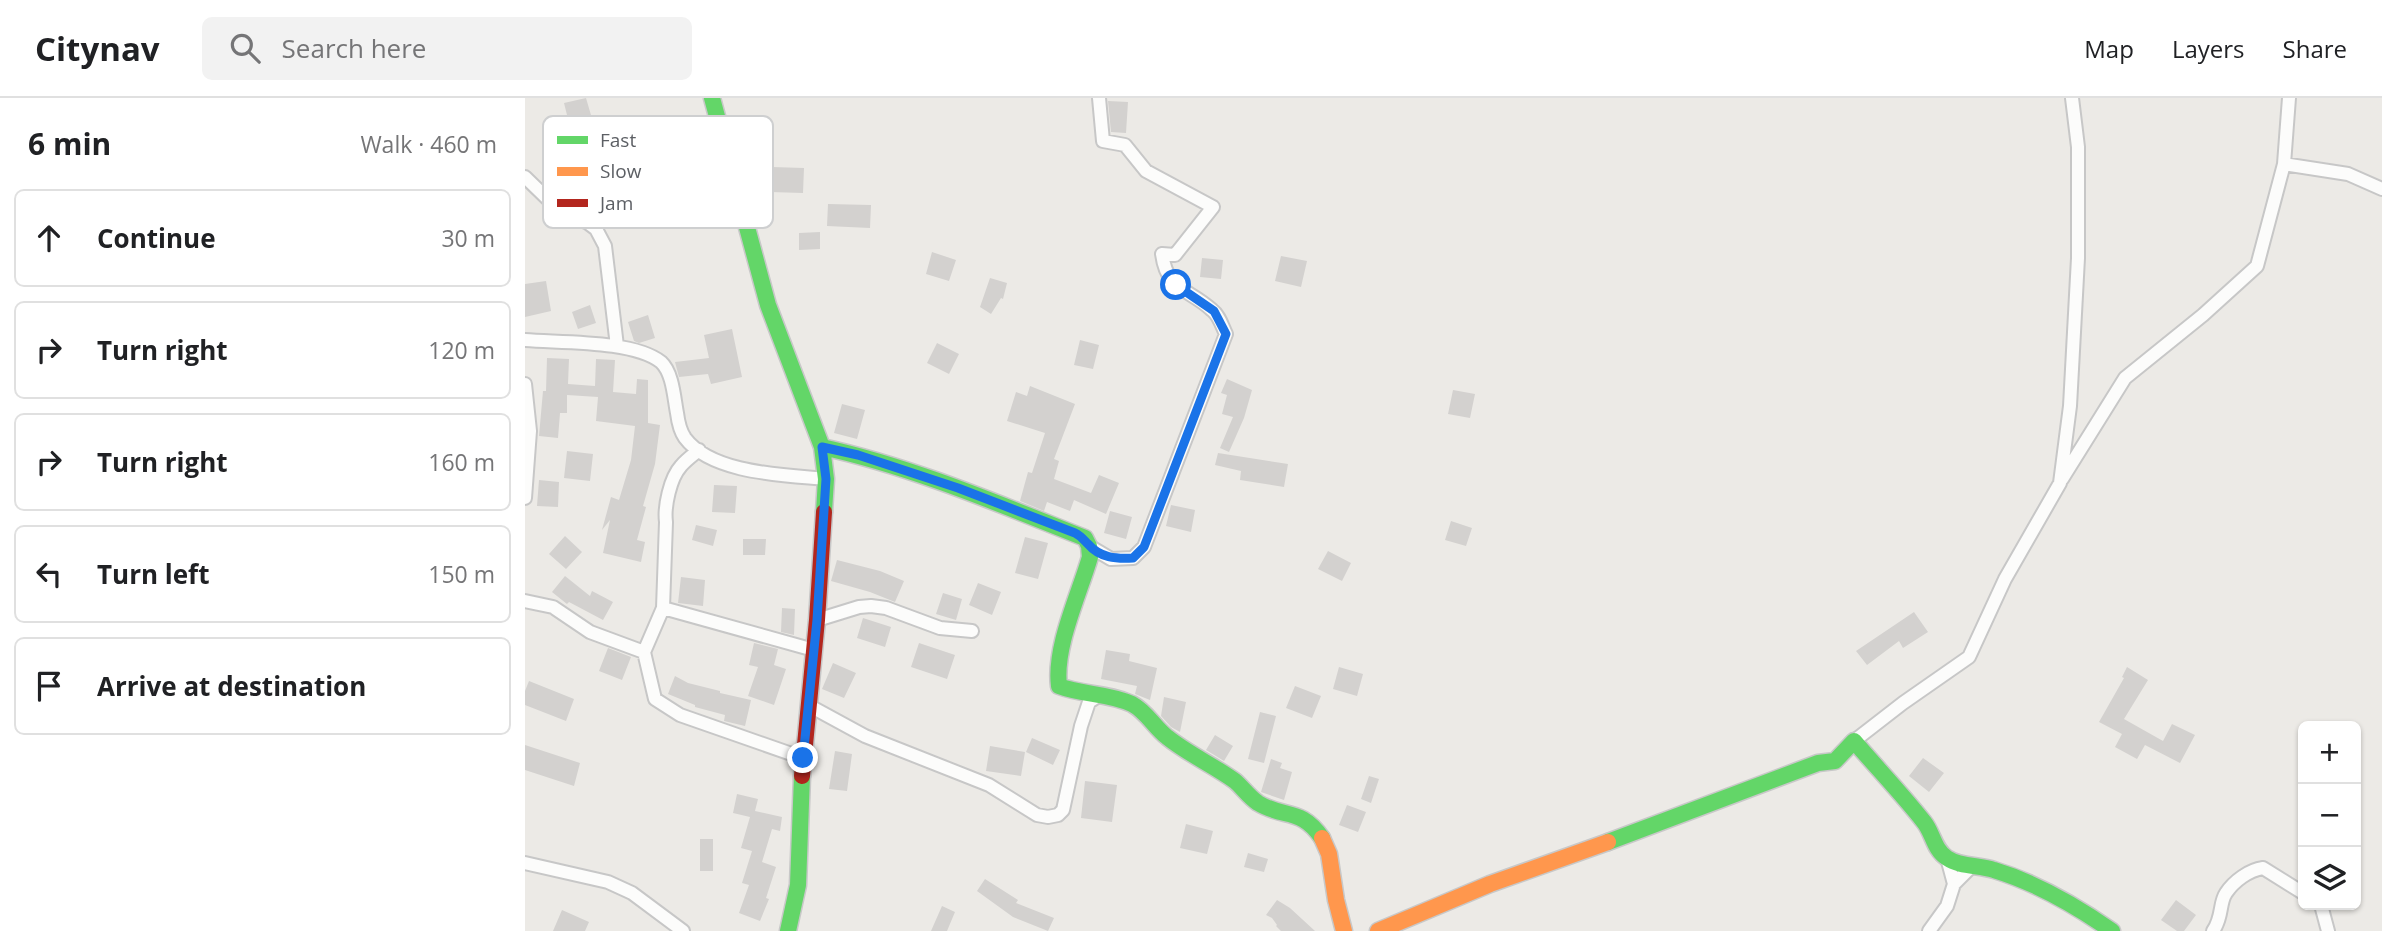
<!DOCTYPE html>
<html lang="en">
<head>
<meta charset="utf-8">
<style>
  :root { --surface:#fff; --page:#f2f2f2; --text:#202124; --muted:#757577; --line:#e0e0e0 }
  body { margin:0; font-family:"Open Sans",sans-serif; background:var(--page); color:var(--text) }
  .controls { position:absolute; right:21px; bottom:21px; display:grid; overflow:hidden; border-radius:10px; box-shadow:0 2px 5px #0004 }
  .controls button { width:63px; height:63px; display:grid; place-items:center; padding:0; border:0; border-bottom:2px solid var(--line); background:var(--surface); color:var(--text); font:35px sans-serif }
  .stop { position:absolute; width:21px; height:21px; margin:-16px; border:5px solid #1a73e8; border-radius:50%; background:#fff }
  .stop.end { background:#1a73e8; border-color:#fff; box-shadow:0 2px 7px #0008 }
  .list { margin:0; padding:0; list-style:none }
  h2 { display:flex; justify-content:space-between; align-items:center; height:91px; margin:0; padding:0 28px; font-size:30px }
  h2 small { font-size:23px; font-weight:400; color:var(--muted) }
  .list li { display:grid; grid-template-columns:46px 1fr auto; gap:21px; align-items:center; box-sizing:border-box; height:98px; margin:0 14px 14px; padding:0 14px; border:2px solid var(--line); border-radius:10px }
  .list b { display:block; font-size:26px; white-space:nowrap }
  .list em { font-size:23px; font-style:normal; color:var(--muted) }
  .icon { flex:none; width:38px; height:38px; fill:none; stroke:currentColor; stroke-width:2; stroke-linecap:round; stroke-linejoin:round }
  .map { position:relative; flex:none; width:1857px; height:833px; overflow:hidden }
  header { display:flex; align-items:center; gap:42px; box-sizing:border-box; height:98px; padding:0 35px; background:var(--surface); border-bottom:2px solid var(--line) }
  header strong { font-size:33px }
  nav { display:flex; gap:38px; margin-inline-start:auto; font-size:24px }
  .search { width:490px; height:63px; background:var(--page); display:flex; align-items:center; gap:18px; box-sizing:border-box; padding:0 24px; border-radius:10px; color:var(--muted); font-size:26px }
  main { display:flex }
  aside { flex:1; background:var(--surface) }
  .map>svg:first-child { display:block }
  .building { fill:#d3d1cf }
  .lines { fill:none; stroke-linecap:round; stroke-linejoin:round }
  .street-casing { stroke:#c7c7c7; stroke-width:16 }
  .fast-casing { stroke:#c8c8c8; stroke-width:19 }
  .slow-casing { stroke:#c8c8c8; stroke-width:19 }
  .jam-casing { stroke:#c8c8c8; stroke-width:19 }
  .street { stroke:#fcfcfb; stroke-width:12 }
  .fast { stroke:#63d668; stroke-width:16 }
  .slow { stroke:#ff974d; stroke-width:16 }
  .jam { stroke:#b3261e; stroke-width:16 }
  .route { stroke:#1a73e8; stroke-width:9 }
  .key { fill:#fff; stroke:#cecfd0; stroke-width:2 }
  .key-label { font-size:19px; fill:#5c5f64 }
</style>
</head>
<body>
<header>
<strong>Citynav</strong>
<div class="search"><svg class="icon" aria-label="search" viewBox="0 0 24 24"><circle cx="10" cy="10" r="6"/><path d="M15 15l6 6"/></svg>Search here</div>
<nav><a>Map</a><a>Layers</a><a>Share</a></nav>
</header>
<main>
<aside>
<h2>6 min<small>Walk · 460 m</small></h2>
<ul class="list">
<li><svg class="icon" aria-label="ahead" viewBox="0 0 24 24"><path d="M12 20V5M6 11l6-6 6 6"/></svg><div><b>Continue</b></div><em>30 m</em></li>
<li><svg class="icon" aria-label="right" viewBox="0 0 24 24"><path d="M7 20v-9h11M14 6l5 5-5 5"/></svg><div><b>Turn right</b></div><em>120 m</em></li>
<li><svg class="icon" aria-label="right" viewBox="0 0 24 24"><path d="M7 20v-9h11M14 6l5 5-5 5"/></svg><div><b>Turn right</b></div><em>160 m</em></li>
<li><svg class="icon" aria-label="left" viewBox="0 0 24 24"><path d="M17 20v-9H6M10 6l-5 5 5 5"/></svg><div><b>Turn left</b></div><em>150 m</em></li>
<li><svg class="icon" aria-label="arrive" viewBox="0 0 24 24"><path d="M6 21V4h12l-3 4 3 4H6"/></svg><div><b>Arrive at destination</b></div></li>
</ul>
</aside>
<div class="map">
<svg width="1857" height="833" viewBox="0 0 1857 833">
  <rect width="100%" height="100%" fill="#eceae6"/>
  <path class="building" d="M61,0L68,24L45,29L39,5Z
    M583,3L603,4L601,35L586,34Z
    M247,69L279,70L278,95L245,94Z
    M303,106L346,107L345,130L302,128Z
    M295,134V151L274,152V135Z
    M407,154L431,162L424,183L401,176Z
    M756,158L782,163L776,189L750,183Z
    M677,160L698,162L696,181L675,179Z
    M465,180L482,185L478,201L476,200L466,216L455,209Z
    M21,183L26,213L0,219V186Z
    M65,207L71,225L53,231L47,214Z
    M123,217L130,240L114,245L109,243L103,224Z
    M207,231L217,279L186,286L183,276L154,279L150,264L184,260L179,237Z
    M555,242L574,247L568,271L549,267Z
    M412,245L434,256L424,276L402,265Z
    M22,260L44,261L43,286L70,288L71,261L90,262L88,294L111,296L112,281L123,282V325L135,327L130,366L118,408L121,409L112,442L120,444L116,464L78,455L85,422L77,432L86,399L94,402L106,362L110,328L71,323L73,299L42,297V315H35L33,340L14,338L18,293H21Z
    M702,281L727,292L719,320L704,354L695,350L708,319L697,316L702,297L696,295Z
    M505,288L550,306L529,361L534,363L529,381L566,395L574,377L594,385L581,416L549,402L545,413L522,404L519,413L495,403L503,374L507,375L520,335L482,323L491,294L502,298Z
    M928,292L950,296L945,320L923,316Z
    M317,306L340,312L332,341L309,335Z
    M42,353L68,356L65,383L39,380Z
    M693,355L763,366L759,389L715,382L716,373L690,367Z
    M14,382L34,384L33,409L12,408Z
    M189,387L212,388L210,415L187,414Z
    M646,407L670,412L666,434L641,428Z
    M585,413L607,419L601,441L579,435Z
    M926,423L947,430L941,448L920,442Z
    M171,427L192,432L188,448L167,442Z
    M40,438L57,454L41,471L24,456Z
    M500,439L523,445L513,481L490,475Z
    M218,441H241L240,457H218Z
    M803,453L826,465L817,483L793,471Z
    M312,462L355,473L379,483L370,504L345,494L306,483Z
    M40,478L65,498L67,493L88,504L78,522L44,504L42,506L27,494Z
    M156,479L180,482L178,508L153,505Z
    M453,485L476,494L467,517L444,507Z
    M418,495L437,501L431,522L411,516Z
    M257,510L270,511L269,537L256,534Z
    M1389,514L1403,534L1378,550L1374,543L1342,567L1331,553Z
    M338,520L366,529L360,549L332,540Z
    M229,545L253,551L249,567L261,571L249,607L223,598L233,569L224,567Z
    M394,545L430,557L422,581L386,569Z
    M83,550L106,559L97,582L74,573Z
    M581,552L605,556L604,563L632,570L625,602L610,596L612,588L576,581Z
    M308,565L331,575L319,600L297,591Z
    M814,569L838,576L832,598L808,591Z
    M1602,569L1623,582L1599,621L1638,643L1647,626L1670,637L1655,665L1620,647L1612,661L1590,649L1597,636L1574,624L1599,580L1597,579Z
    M150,578L163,585L195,593V595L226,602L220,628L199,623L200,617L170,609V607L143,596Z
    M4,583L49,601L41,623L0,607V593Z
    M770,588L796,598L787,620L761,610Z
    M639,599L661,604L655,634L646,629L636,618Z
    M735,614L751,618L739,665L723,661Z
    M690,637L708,648L699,663L681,652Z
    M507,640L535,652L528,667L501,654Z
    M0,647L55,665L49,688L0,672Z
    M465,648L500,654L496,678L461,673Z
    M310,653L327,656L322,693L304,691Z
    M1398,660L1419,675L1404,694L1384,678Z
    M746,661L757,665L755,670L767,674L759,702L736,694Z
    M844,678L854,681L846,705L836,701Z
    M560,683L592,687L587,724L556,720Z
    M212,696L233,701L230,713L257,719L255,733L247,731L237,764L251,769L241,800L244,801L235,823L214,815L224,787L217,785L227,753L216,750L225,719L208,715Z
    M822,707L841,714L833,734L814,727Z
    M661,726L688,733L682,756L655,750Z
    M175,741H188V773H175Z
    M723,755L743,761L739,774L719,769Z
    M460,781L493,802L491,805L529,820L523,833L488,819L452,793Z
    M752,802L765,810L790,833H756L751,828L752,827L747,820L741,817Z
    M1651,802L1671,817L1659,833H1652L1636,822Z
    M417,808L430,814L422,833H406Z
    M37,812L64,824L60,833H28Z"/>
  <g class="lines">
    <g class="street-casing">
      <path id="street" d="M1759,66L1823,76L1857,91
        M0,79L35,113L63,125L71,131L80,148L92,248
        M0,242C36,245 108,242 136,264C148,275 149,300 152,315C153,323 155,333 160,340C187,376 260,377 301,381
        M0,286L5,333L0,400
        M174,352C168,357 161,362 156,368C145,380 139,409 141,424L138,510L289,552
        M1537,381L1600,280L1678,217L1732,168L1759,66L1764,0
        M564,448L586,461L608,460L619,449L701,236C697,228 694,217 687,212C663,190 642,193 637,156L650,157L688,109L621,73L600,47L578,43L574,0
        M0,503L28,509L65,534L119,554L130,601L155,617L278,660
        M292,522L334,509L346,508L361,510L415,530L447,533
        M119,554L138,510
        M283,607L340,638L464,687L512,717L523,719L533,717L538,712L556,628L564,604L573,598
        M1329,643L1378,605L1444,559L1480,481L1535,385L1545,308L1553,160V49L1547,0
        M1422,760L1429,786
        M0,765L83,784L107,795L158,833
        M1796,807L1803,833
        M1404,833L1422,808L1429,786L1447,768
        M1688,833C1698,819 1694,805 1701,795C1709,783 1724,772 1738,770L1778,795"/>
    </g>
    <g class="fast-casing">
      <path id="fast" d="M187,0L243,207L297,349L301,381L299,414
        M297,349C388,369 474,406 560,440L564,448L565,459C554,497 529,549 534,588C557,597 584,595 607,606C622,614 629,629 642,639C663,656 688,667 710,683C718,690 724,699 733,705C759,721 776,709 797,740
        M1083,744L1293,665L1310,663L1329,643C1352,670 1377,696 1399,724C1408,735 1409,752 1422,760C1435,769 1454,767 1469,772C1512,785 1550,807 1587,833
        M263,833L273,787L277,678"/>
    </g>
    <g class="slow-casing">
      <path id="slow" d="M797,740L804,756L811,802L819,833
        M853,833L965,786L1083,744"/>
    </g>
    <g class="jam-casing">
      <path id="jam" d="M277,678L292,522L299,414"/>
    </g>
    <use href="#street" class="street"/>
    <use href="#fast" class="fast"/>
    <use href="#slow" class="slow"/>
    <use href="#jam" class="jam"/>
  </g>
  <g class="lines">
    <path class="route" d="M278,660L292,522L301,381L297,349L333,357L433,390L550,435C556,438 558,441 563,446C575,460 591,461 608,460L619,449L701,236L689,213L651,187"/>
  </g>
  <rect x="18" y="18" width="230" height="112" rx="10" class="key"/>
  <rect x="32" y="38" width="31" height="8" fill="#63d668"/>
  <rect x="32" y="69" width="31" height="9" fill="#ff974d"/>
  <rect x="32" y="101" width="31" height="8" fill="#b3261e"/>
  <g class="key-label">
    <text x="75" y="49">Fast</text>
    <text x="75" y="80">Slow</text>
    <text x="75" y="112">Jam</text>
  </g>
</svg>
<div class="controls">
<button>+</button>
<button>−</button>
<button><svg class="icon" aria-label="layers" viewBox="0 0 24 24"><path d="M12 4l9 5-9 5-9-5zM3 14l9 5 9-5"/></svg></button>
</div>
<div class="stop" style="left:651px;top:187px"></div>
<div class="stop end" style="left:278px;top:660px"></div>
</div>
</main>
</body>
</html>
